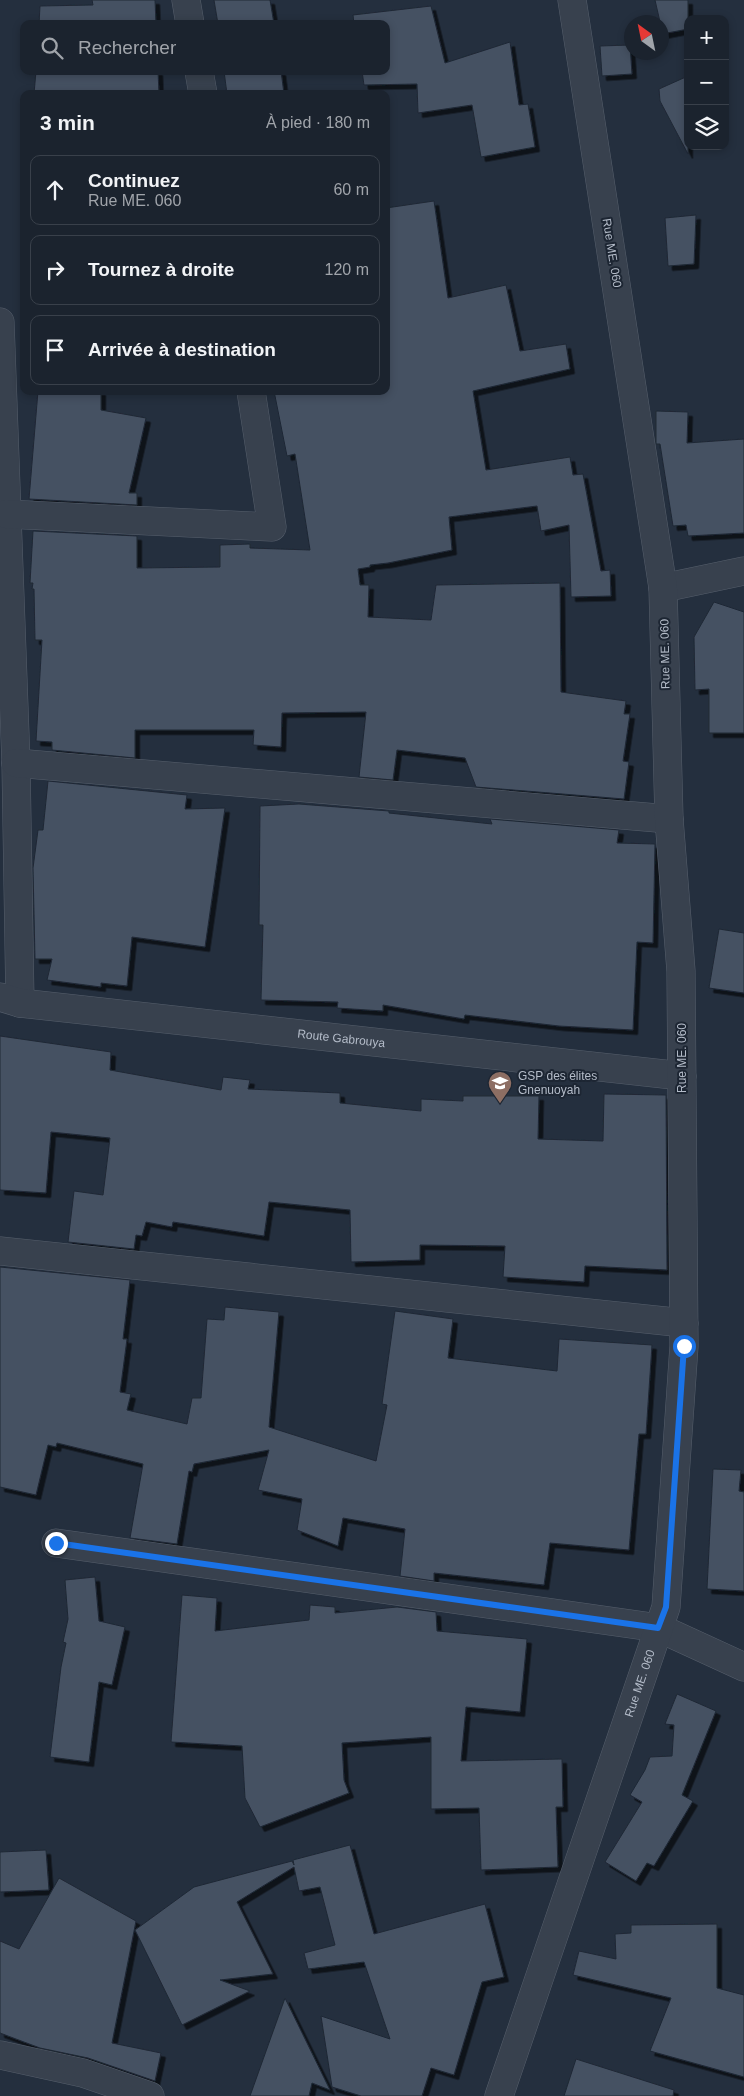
<!DOCTYPE html>
<html lang="fr">
<head>
<meta charset="utf-8">
<style>
  :root { --surface:#1b232e; --page:#282f3a; --text:#f1f3f6; --muted:#a0a4aa; --line:#39404a }
  body { margin:0; font-family:Arial,sans-serif; background:var(--page); color:var(--text) }
  .controls { position:absolute; right:15px; top:15px; display:grid; overflow:hidden; border-radius:10px; box-shadow:0 2px 8px #0003 }
  .controls button { width:45px; height:45px; display:grid; place-items:center; padding:0; border:0; border-bottom:1px solid var(--line); background:var(--surface); color:var(--text); font:25px sans-serif }
  .compass { position:absolute; left:624px; top:15px; width:45px; height:45px; border-radius:50%; background:var(--surface); box-shadow:0 2px 8px #0003; rotate:327deg }
  .stop { position:absolute; width:15px; height:15px; margin:-11px; border:4px solid #1a73e8; border-radius:50%; background:#fff }
  .stop.end { background:#1a73e8; border-color:#fff; box-shadow:0 1px 5px #0008 }
  .list { margin:0; padding:0; list-style:none }
  h2 { display:flex; justify-content:space-between; align-items:center; height:65px; margin:0; padding:0 20px; font-size:21px }
  h2 small { font-size:16px; font-weight:400; color:var(--muted) }
  .list li { display:grid; grid-template-columns:32px 1fr auto; gap:15px; align-items:center; box-sizing:border-box; height:70px; margin:0 10px 10px; padding:0 10px; border:1px solid var(--line); border-radius:10px }
  .list b { display:block; font-size:19px; white-space:nowrap }
  .list p { margin:0; font-size:16px; white-space:nowrap; color:var(--muted) }
  .list em { font-size:16px; font-style:normal; color:var(--muted) }
  .icon { flex:none; width:28px; height:28px; fill:none; stroke:currentColor; stroke-width:2; stroke-linecap:round; stroke-linejoin:round }
  .map { position:relative; flex:none; width:744px; height:2096px; overflow:hidden }
  .search { position:absolute; background:var(--surface); box-shadow:0 2px 8px #0003; left:20px; top:20px; width:370px; height:55px; display:flex; align-items:center; gap:12px; box-sizing:border-box; padding:0 18px; border-radius:10px; color:var(--muted); font-size:19px }
  .panel { position:absolute; background:var(--surface); box-shadow:0 2px 8px #0003; left:20px; top:90px; width:370px; height:305px; border-radius:10px }
  .map>svg:first-child { display:block }
  .building { fill:#455162; stroke:#1f2835; filter:url(#shadow) }
  .lines { fill:none; stroke-linecap:round; stroke-linejoin:round }
  .street-casing { stroke:#565f6c; stroke-width:29 }
  .street { stroke:#38414e; stroke-width:28 }
  .route { stroke:#1a73e8; stroke-width:6 }
  .labels { text-anchor:middle; stroke-width:4; stroke-linejoin:round; paint-order:stroke }
  .street-label { font-size:12px; fill:#b4bcc9; stroke:#1d2633 }
  .poi-label { font-size:12px; fill:#b4bcc9; stroke:#1d2633; text-anchor:start }
</style>
</head>
<body>
<div class="map">
<svg width="744" height="2096" viewBox="0 0 744 2096">
  <defs>
    <filter id="shadow"><feDropShadow dx="4.5" dy="4.5" stdDeviation="0" flood-color="#0009"/></filter>
  </defs>
  <rect width="100%" height="100%" fill="#242f3e"/>
  <path class="building" d="M92,0H155L156,24H39L40,6L93,5Z
    M214,0H270L274,24H218Z
    M655,0H688V29L662,34V22H660Z
    M431,6L445,63L510,42L519,105L528,104L535,147L481,157L472,105L418,113L417,84L364,85L362,71H386V24H354L353,15Z
    M630,45L632,74L602,76L600,46Z
    M36,71H158L159,94H34Z
    M224,71H281L284,94H227Z
    M688,76V154L660,101L659,89Z
    M434,201L448,298L506,285L520,351L566,344L570,369L473,391L486,470L570,457L573,475L583,474L601,571L610,570L611,596L571,597L569,525L541,531L537,506L449,517L452,550L388,563L370,565V567L358,569L360,585H369L368,617L431,620L436,585L560,583L561,692L626,701L624,714H630L623,761L629,762L624,799L476,787L465,758L397,750L393,780L359,777L366,712L282,713L281,747L253,745L254,730H135V758L52,750V742L36,741L42,640H35L34,589H32L33,583H30L33,531L137,536V568L220,567V545L250,544V548L310,550L295,454L287,456L274,391H386V208Z
    M696,215L694,264L668,266L665,218Z
    M38,391H101V410L146,418L129,493H137V505L29,499Z
    M656,411L688,412L687,443L744,439V533L688,536L686,525L673,526L660,444H656Z
    M714,602L744,612V733H709V689L695,690L694,637Z
    M48,781L187,795L185,809L225,808L205,947L132,937L127,986L101,983V987L47,980L52,959H35L33,868L38,830H43Z
    M299,804L389,811V813L492,824L490,819L619,830L617,843L655,844L653,943L637,942L633,1030L559,1026L465,1015L464,1019L383,1005V1011L337,1008L338,1002L261,1000L263,925H259L260,806Z
    M719,929L744,933V993L709,988Z
    M0,1036L111,1052L110,1070L221,1090L223,1077L250,1080L248,1089L340,1093V1103L421,1111V1099L463,1101V1096H539L538,1139L603,1141L604,1094L666,1095L667,1270L585,1266L584,1282L503,1277L505,1246L420,1245V1260L351,1262L350,1210L269,1202L264,1236L173,1222L172,1227L146,1222L142,1236L136,1235L134,1249L68,1242L74,1191L103,1195L110,1138L51,1132L46,1193L0,1190Z
    M0,1267L130,1280L123,1339H127L120,1392L131,1394L127,1410L187,1424L192,1398H201L207,1319L224,1320L225,1307L279,1312L269,1427L376,1461L387,1405L382,1404L395,1311L453,1319L448,1358L557,1371L559,1339L652,1345L646,1434H639L629,1550L550,1543L544,1585L434,1573V1581L400,1576L405,1529L343,1518L338,1546L297,1530L302,1499L258,1490L269,1450L194,1464L192,1472L189,1471L177,1544L130,1538L143,1464L57,1443L56,1447L48,1445L36,1495L0,1487Z
    M713,1469L741,1470L739,1491L744,1492V1591L707,1589Z
    M95,1577L99,1621L125,1627L112,1685L99,1682L89,1762L50,1757L61,1667L66,1643L63,1642L68,1619L65,1580Z
    M182,1595L217,1598L215,1631L309,1620L310,1605L335,1607V1613L397,1607L436,1612L437,1631L527,1639L520,1712L466,1707L461,1761L562,1759L563,1807H556L558,1867L481,1870L479,1808L431,1809V1737L342,1743L344,1780L349,1793L260,1827L245,1798L242,1746L171,1742Z
    M677,1694L716,1711L682,1795L693,1801L654,1866L647,1863L636,1881L605,1862L642,1802L630,1795L645,1770L650,1757L672,1756L674,1725L665,1724Z
    M350,1845L374,1934L485,1904L504,1977L482,1982L454,2075L431,2068L422,2096H361L332,2087L321,2016L390,2039L364,1962L308,1969L304,1953L335,1945L320,1887L299,1891L294,1867L237,1902L273,1974L220,1980L250,1991L182,2025L135,1930L194,1887L292,1861L294,1865L293,1860Z
    M46,1850L49,1890L0,1892V1852Z
    M59,1878L136,1921L112,2043L161,2053L155,2081L88,2058L40,2048L0,2033V1941L19,1949Z
    M717,1924V1988L744,1995V2077L650,2051L671,1998L573,1975L579,1951L616,1959L615,1934L631,1933V1925Z
    M285,1998L330,2090L312,2083L309,2096H250Z
    M576,2059L674,2090L673,2096H564Z"/>
  <g class="lines">
    <g class="street-casing">
      <g id="street">
        <path d="M186,0L190,24"/>
        <path d="M199,71L203,94"/>
        <path d="M0,322L16,763L20,1003"/>
        <path d="M6,514L272,527L251,391"/>
        <path d="M663,588L744,571"/>
        <path d="M16,763L669,819"/>
        <path id="s1" d="M0,997L20,1003L682,1076"/>
        <path d="M0,1251L684,1323"/>
        <path d="M56,1543L659,1628L744,1667"/>
        <path d="M0,2055L83,2073L150,2096"/>
        <path id="s2" d="M499,2096L666,1607L684,1346L681,971L669,819L663,588L572,0"/>
      </g>
    </g>
    <use href="#street" class="street"/>
  </g>
  <g class="lines">
    <path class="route" d="M56,1543L658,1628L666,1607L684,1346"/>
  </g>
  <defs>
    <g id="school-pin" transform="scale(1.25)"><path d="M0 17L-7.5 6A9.5 9.5 0 1 1 7.5 6Z" fill="#8d6e63" stroke="#1d2633"/><path d="M0-5L7-2L0 1L-7-2ZM-4 1L0 2.5L4 1V4Q0 6-4 4Z" fill="#fff"/></g>
  </defs>
  <g fill-rule="evenodd">
    <use href="#school-pin" x="500" y="1083"/>
  </g>
  <g class="labels">
    <g class="street-label">
      <text transform="translate(612 253) rotate(81)" y="4">Rue ME. 060</text>
      <text transform="translate(665 654) rotate(-91)" y="4">Rue ME. 060</text>
      <text dy="4" stroke="none"><textPath href="#s1" startOffset="344">Route Gabrouya</textPath></text>
      <text transform="translate(682 1058) rotate(-90)" y="4">Rue ME. 060</text>
      <text dy="4" stroke="none"><textPath href="#s2" startOffset="436">Rue ME. 060</textPath></text>
    </g>
    <g class="poi-label">
      <text x="518" y="1080">GSP des élites<tspan x="518" dy="14">Gnenuoyah</tspan></text>
    </g>
  </g>
</svg>
<div class="controls">
<button>+</button>
<button>−</button>
<button><svg class="icon" aria-label="layers" viewBox="0 0 24 24"><path d="M12 4l9 5-9 5-9-5zM3 14l9 5 9-5"/></svg></button>
</div>
<svg class="compass" viewBox="-18 -18 36 36"><path d="M0-13l5 13h-10z" fill="#e53935"/><path d="M0 13l5-13h-10z" fill="#a0a4aa"/></svg>
<div class="stop" style="left:684px;top:1346px"></div>
<div class="stop end" style="left:56px;top:1543px"></div>
<div class="search"><svg class="icon" aria-label="search" viewBox="0 0 24 24"><circle cx="10" cy="10" r="6"/><path d="M15 15l6 6"/></svg>Rechercher</div>
<section class="panel">
<h2>3 min<small>À pied · 180 m</small></h2>
<ul class="list">
<li><svg class="icon" aria-label="ahead" viewBox="0 0 24 24"><path d="M12 20V5M6 11l6-6 6 6"/></svg><div><b>Continuez</b><p>Rue ME. 060</p></div><em>60 m</em></li>
<li><svg class="icon" aria-label="right" viewBox="0 0 24 24"><path d="M7 20v-9h11M14 6l5 5-5 5"/></svg><div><b>Tournez à droite</b></div><em>120 m</em></li>
<li><svg class="icon" aria-label="arrive" viewBox="0 0 24 24"><path d="M6 21V4h12l-3 4 3 4H6"/></svg><div><b>Arrivée à destination</b></div></li>
</ul>
</section>
</div>
</body>
</html>
